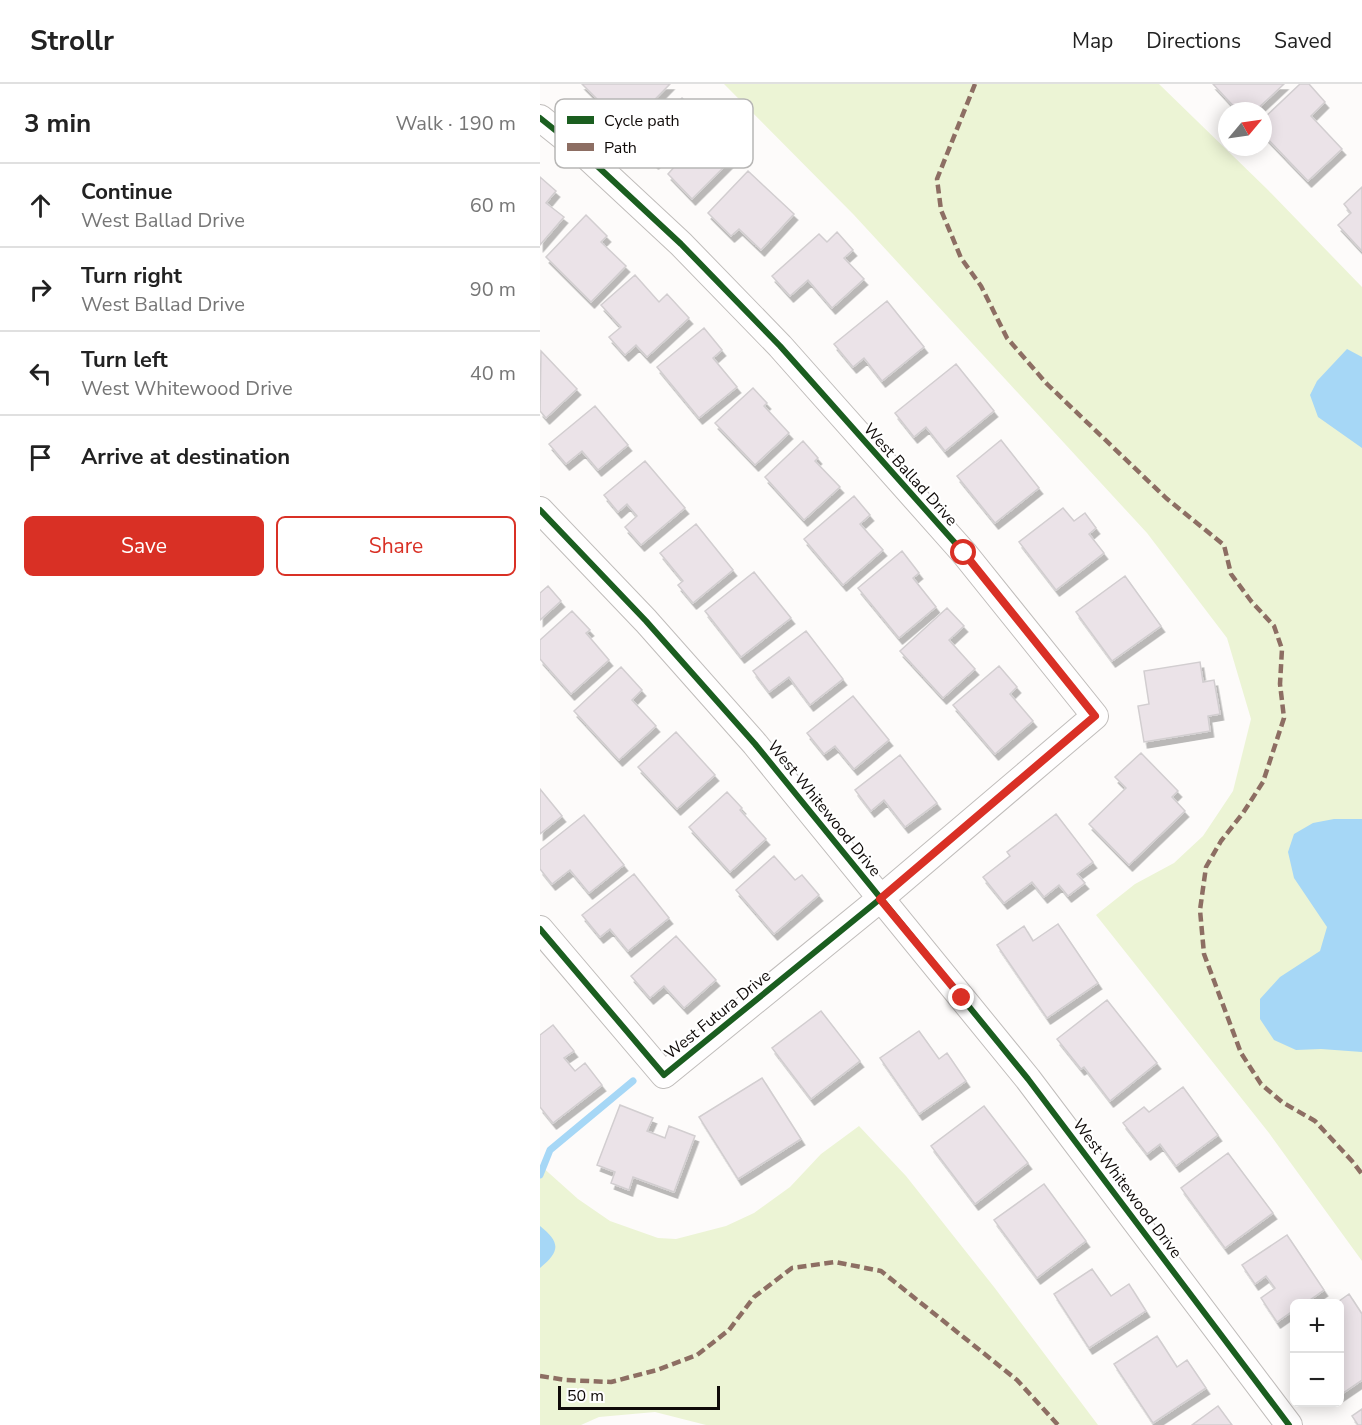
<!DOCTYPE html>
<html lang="en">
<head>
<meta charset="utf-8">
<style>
  :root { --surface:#fff; --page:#f2f2f2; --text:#222; --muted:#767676; --line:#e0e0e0; --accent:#d93025 }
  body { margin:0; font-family:"Nunito Sans",sans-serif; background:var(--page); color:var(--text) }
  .controls { position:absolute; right:18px; bottom:18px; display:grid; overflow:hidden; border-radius:9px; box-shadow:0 3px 15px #0003 }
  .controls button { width:54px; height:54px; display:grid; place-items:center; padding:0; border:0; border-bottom:2px solid var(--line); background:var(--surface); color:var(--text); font:30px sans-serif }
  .compass { position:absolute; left:678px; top:18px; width:54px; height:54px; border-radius:50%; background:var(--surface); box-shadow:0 3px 15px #0003; rotate:61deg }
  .scale { position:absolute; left:18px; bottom:15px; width:162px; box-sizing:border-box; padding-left:6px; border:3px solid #0f0a08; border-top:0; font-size:16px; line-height:21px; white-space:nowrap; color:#0f0a08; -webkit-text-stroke:4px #fff; paint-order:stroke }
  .stop { position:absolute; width:18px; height:18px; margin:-14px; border:4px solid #d93025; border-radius:50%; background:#fff }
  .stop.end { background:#d93025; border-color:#fff; box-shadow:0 2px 6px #0008 }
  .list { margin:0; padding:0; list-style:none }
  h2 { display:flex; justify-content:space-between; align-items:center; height:78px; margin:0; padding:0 24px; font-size:26px }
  h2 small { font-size:20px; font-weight:400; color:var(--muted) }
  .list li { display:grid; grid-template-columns:39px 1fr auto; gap:18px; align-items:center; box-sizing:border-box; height:84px; padding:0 24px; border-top:2px solid var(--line) }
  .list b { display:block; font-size:22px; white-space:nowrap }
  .list p { margin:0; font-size:20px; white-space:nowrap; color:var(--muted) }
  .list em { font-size:20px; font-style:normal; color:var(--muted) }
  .actions { display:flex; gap:12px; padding:18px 24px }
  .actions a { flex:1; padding:14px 0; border:2px solid var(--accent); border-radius:9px; text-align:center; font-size:21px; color:var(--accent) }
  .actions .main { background:var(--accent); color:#fff }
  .icon { flex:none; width:33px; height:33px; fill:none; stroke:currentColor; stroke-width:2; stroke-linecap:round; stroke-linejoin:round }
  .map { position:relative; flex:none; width:822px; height:1341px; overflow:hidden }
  header { display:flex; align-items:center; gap:36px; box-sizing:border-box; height:84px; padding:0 30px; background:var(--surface); border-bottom:2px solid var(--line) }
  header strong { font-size:28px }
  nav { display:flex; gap:33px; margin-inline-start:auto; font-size:21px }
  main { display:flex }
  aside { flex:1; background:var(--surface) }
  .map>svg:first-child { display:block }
  .green { fill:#ecf4d5 }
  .water { fill:#a6d7f6 }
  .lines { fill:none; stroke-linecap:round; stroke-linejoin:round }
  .stream { stroke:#a6d7f6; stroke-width:7 }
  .building { fill:#ebe3e8; stroke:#d2ced0; stroke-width:1.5; filter:url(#shadow) }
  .minor-casing { stroke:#c0bdbb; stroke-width:28 }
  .minor { stroke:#fffefe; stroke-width:26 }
  .quiet { stroke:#8d6e63; stroke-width:4.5; stroke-dasharray:9 4.5; stroke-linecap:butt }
  .cycleway-casing { stroke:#fff; stroke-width:10 }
  .cycleway { stroke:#1b5e20; stroke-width:6 }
  .route { stroke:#d93025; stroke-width:8 }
  .labels { text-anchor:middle; stroke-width:4.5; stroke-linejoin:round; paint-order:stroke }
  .street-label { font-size:16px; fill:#0f0a08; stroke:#fff }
  .key { fill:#fff; stroke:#b7b6b5; stroke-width:1.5 }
  .key-label { font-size:16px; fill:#0f0a08 }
</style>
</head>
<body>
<header>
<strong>Strollr</strong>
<nav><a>Map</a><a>Directions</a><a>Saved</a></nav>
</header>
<main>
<aside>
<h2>3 min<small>Walk · 190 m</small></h2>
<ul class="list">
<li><svg class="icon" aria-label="ahead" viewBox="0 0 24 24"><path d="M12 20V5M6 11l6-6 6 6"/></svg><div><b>Continue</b><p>West Ballad Drive</p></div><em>60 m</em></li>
<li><svg class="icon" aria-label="right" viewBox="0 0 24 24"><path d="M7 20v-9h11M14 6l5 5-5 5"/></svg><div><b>Turn right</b><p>West Ballad Drive</p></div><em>90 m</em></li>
<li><svg class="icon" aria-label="left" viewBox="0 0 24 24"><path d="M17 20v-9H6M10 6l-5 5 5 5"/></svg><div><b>Turn left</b><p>West Whitewood Drive</p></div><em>40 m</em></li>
<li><svg class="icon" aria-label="arrive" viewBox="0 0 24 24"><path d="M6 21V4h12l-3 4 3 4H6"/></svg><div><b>Arrive at destination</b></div></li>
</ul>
<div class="actions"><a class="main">Save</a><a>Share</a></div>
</aside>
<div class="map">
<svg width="822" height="1341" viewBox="0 0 822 1341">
  <defs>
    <filter id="shadow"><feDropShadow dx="3.5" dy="6" stdDeviation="0" flood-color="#0004"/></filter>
  </defs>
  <rect width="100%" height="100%" fill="#fdfbfa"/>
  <path class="green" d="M184,0H619L728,106L822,203V1177L729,1049L556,831L595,800L634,779L663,752L693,707L711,635L687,554L607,449L314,131Z
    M319,1042L366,1092L454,1203L558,1341H166L115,1328L59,1333L41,1341H0V1081L38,1115L70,1137L118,1154L136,1155L186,1142L214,1129L250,1103L281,1070Z"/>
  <path class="water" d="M807,265L822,273V364L778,333L770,311L777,297Z
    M794,735H822V968L781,965L756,966L734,956L720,935V915L740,893L780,867L787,843L754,794L748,768L754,750L773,739Z
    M0,1142C20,1158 21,1167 0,1184Z"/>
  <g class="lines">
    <path class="stream" d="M0,1091L10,1066L93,997"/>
  </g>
  <path class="building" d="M42,0H130L80,51L55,26L61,19Z
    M673,0H744L715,27H698Z
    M760,0H769L785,18L771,32L802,65L768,97L723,50V35Z
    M142,14L197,70L152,115L128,90L136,81L125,70L115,79L96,60Z
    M208,87L254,130L221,166L199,145L191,152L168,129Z
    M0,93L16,107L6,119L24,133L0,161Z
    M822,103V167L798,141L811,129L804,120Z
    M46,131L67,152L61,158L86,182L51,218L6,173Z
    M297,148L313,166L304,174L324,195L292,224L268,196L250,212L232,192L279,150L287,158Z
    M95,191L119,218L127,210L149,234L107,273L96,261L85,271L69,253L81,243L61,221Z
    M347,217L384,263L342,297L324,274L313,283L294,260Z
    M164,244L182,266L173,274L197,303L159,334L117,283Z
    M1,267L37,305L6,334L0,327Z
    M416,280L454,327L405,367L386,343L374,353L355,329Z
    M213,304L227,319L224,322L249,349L215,381L175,339Z
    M55,322L88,361L58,386L42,367L26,380L9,360Z
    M461,356L499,404L455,439L417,392Z
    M263,357L278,374L275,377L300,403L264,436L225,393Z
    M105,377L145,424L101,461L85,443L97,432L87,420L78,428L64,411Z
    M314,412L330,431L320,440L343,466L303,501L264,455Z
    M523,424L534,437L545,429L556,444L549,450L564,469L516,506L479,458Z
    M156,440L193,486L153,519L138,501L143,497L120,469Z
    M362,467L379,489L373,494L396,523L359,554L318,504Z
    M214,488L251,534L201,573L165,527Z
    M585,492L621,542L572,577L536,528Z
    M8,502L21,517L0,536V509Z
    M407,524L424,542L409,556L435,585L403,614L360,567Z
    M32,527L50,546L46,549L69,576L31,610L0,575V556Z
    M266,547L303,595L270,621L249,593L229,608L213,587Z
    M660,578L663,598L674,596L680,630L668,632L670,647L604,658L598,622L609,620L604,587Z
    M459,582L477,603L470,610L493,637L455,670L413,621Z
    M81,583L102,606L92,616L116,642L79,676L34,627Z
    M313,612L349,656L314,685L295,662L284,670L267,649Z
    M136,648L175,691L137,725L98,683Z
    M601,669L638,707L632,713L645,727L589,781L549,740L586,704L575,693Z
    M360,671L397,719L365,743L344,716L331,727L315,706Z
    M0,705L22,732L0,750Z
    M187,708L202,724L200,726L226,755L190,788L149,743Z
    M516,730L553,778L537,790L545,799L528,812L519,801L504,813L492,798L464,819L443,793L470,772L467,768Z
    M44,731L84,781L49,809L30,786L12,800L0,785V766Z
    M234,772L255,796L262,791L279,811L234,850L196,806Z
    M94,790L129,834L88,867L70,845L60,853L42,831Z
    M518,840L558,899L507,934L457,861L484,842L493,857Z
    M136,852L176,896L144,924L124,902L110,914L91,892Z
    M567,916L617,979L570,1017L544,983L541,985L517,955Z
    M281,927L320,977L271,1015L232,964Z
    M13,941L34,967L24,974L35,987L45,979L62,1001L13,1039L0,1023V951Z
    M379,947L399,975L407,969L426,997L379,1030L340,974Z
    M222,994L261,1055L198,1095L159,1033Z
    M643,1003L678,1051L636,1082L620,1060L607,1070L583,1039L604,1023L609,1028Z
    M80,1021L113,1034L107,1047L125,1054L129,1042L155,1052L134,1108L93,1093L89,1106L71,1099L75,1088L57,1081Z
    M444,1022L488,1079L435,1120L391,1062Z
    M688,1069L733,1129L685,1164L641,1104Z
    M504,1100L546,1157L497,1194L454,1136Z
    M747,1151L784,1206L764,1220H754V1226L737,1238L721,1214L735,1204L726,1192L715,1200L702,1181Z
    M552,1185L571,1212L589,1200L606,1227L549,1264L514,1210Z
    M809,1210L822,1230V1296L800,1311V1220H795Z
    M617,1252L637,1283L647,1276L666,1304L613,1339L574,1280Z
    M678,1322L692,1341H652Z
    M822,1325V1341H818L812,1332Z"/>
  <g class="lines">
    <g class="minor-casing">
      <path id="minor" d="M0,34L40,66L141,160L240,262L424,469L555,632L340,815L124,991L0,845
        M0,426L106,537L215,660L488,995L749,1341"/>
    </g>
    <use href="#minor" class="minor"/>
    <path class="quiet" d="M435,0L397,95L401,126L421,174L441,202L467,254L507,300L626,414L684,461L691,490L711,517L734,542L742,565L740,600L744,634L723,698L703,729L681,757L666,783L660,826L664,870L701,969L721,1000L742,1018L775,1037L812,1077L822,1090
      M0,1292L26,1296L71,1298L117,1286L157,1271L189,1246L214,1213L252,1184L295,1178L341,1187L477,1296L518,1341"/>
    <g class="cycleway-casing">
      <path id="cycleway" d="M0,34L40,66L141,160L240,262L424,469L555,632L340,815L124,991L0,845
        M0,426L106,537L215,660L488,995L749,1341"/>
    </g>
    <use href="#cycleway" class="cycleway"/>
  </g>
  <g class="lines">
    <path class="route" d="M422,914L340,815L555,632L424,469"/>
  </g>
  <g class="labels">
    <g class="street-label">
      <text transform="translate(371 390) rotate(48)" y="6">West Ballad Drive</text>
      <text transform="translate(285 724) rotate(51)" y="6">West Whitewood Drive</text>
      <text transform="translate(177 930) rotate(-39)" y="6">West Futura Drive</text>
      <text transform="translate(588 1104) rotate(53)" y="6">West Whitewood Drive</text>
    </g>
  </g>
  <rect x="15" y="15" width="198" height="69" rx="9" class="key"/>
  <rect x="27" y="32" width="27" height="8" fill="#1b5e20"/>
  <rect x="27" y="59" width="27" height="8" fill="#8d6e63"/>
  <g class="key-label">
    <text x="64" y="42">Cycle path</text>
    <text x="64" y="69">Path</text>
  </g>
</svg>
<div class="controls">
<button>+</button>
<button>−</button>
</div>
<svg class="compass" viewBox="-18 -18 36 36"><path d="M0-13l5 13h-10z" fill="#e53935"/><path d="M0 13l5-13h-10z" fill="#767676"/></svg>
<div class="scale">50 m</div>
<div class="stop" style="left:424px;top:469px"></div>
<div class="stop end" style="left:422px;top:914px"></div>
</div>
</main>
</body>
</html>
